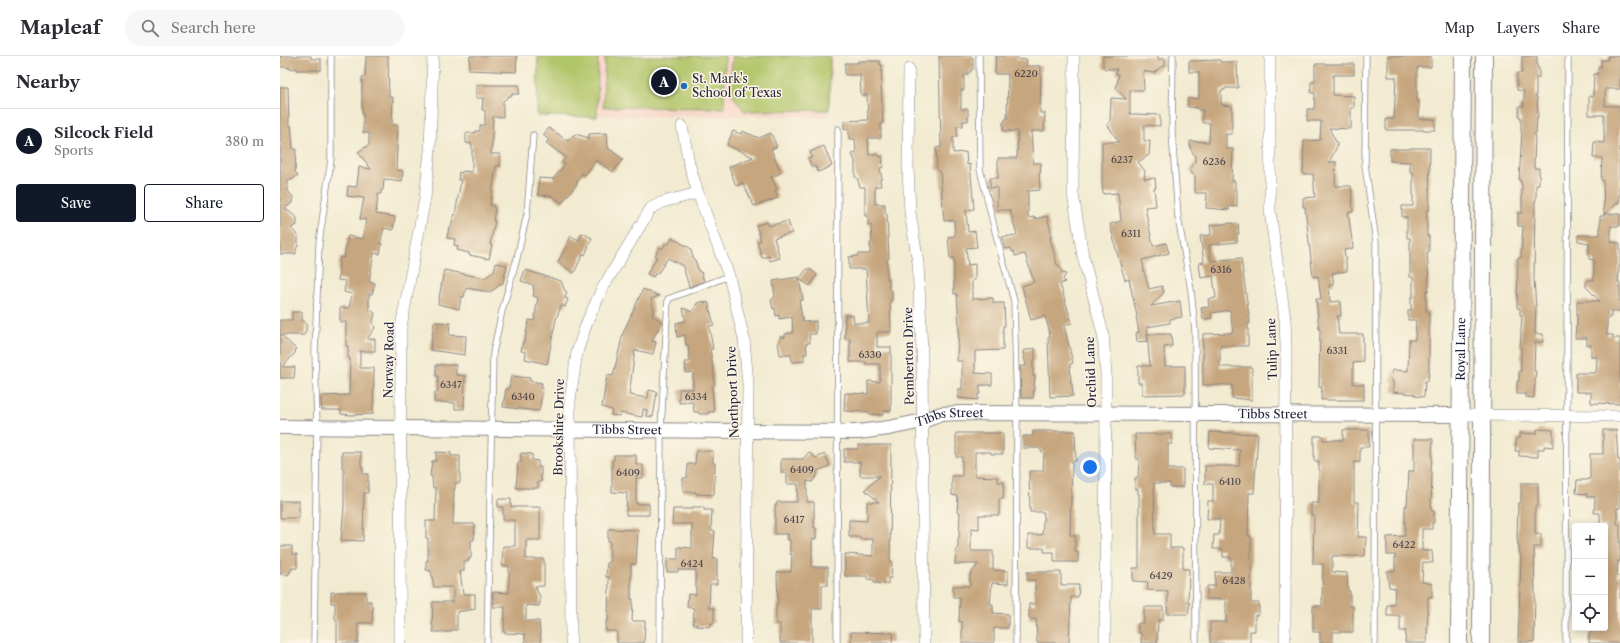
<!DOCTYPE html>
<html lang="en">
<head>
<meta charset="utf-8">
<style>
  :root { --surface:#fff; --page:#f7f7f7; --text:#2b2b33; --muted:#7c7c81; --line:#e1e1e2; --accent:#111827 }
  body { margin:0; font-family:"Libre Caslon Text",serif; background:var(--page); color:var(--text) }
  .controls { position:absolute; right:12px; bottom:12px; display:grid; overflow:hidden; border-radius:4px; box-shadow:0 2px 10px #0003 }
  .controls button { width:36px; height:36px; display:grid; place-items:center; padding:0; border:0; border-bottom:1px solid var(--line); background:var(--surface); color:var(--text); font:20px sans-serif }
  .you { position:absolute; left:810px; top:411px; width:14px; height:14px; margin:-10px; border:3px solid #fff; border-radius:50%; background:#1a73e8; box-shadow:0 0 0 6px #1a73e833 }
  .badge { display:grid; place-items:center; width:26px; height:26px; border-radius:50%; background:var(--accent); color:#fff; font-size:13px; font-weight:700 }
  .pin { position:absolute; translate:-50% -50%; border:2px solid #fff; box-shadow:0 1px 4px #0006 }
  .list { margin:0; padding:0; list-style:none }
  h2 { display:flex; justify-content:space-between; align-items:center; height:52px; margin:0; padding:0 16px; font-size:17px }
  h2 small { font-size:13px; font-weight:400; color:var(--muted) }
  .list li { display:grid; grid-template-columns:26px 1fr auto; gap:12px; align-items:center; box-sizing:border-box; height:64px; padding:0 16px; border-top:1px solid var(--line) }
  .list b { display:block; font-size:15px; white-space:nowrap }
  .list p { margin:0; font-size:13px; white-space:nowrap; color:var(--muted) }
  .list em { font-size:13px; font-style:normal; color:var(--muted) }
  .actions { display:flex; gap:8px; padding:12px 16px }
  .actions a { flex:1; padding:9px 0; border:1px solid var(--accent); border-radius:4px; text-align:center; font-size:14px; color:var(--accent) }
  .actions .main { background:var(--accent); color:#fff }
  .icon { flex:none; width:22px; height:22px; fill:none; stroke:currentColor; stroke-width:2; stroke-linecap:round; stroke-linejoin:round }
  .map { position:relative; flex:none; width:1340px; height:587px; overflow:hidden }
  header { display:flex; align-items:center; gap:24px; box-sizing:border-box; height:56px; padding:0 20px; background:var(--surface); border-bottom:1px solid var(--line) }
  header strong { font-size:19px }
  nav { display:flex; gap:22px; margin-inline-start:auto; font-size:14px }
  .search { width:280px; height:36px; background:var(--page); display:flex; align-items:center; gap:10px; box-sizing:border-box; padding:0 14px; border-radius:22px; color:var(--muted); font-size:15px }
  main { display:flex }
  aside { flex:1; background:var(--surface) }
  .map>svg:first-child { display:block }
  .built { fill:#f6d2c4 }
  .green { fill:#b0c468; stroke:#697352 }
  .building { fill:#c6a67e }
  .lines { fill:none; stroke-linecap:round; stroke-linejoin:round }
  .service-casing { stroke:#8a8686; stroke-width:7 }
  .minor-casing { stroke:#8a8686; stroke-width:12 }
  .tertiary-casing { stroke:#8a8686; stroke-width:16 }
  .secondary-casing { stroke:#8a8686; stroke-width:18 }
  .service { stroke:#fff; stroke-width:5.5 }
  .minor { stroke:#fff; stroke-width:11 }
  .tertiary { stroke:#fff; stroke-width:14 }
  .secondary { stroke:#fff; stroke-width:16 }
  .poi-dot { fill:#1f6fb2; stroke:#fcf5e5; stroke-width:1.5 }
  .labels { text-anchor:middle; stroke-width:3; stroke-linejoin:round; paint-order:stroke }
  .number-label { font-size:10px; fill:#4b434c }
  .poi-label { font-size:12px; fill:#22223b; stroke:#fcf5e5; text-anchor:start }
  .street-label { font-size:12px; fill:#22223b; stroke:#fcf5e5 }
</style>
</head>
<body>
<header>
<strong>Mapleaf</strong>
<div class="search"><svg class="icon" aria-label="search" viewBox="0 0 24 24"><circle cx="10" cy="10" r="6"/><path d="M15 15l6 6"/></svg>Search here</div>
<nav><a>Map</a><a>Layers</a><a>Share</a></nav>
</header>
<main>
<aside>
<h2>Nearby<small></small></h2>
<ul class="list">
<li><span class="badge">A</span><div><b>Silcock Field</b><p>Sports</p></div><em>380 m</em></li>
</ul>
<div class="actions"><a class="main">Save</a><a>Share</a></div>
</aside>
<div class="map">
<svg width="1340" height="587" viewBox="0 0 1340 587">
  <rect width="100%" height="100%" fill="#fcf5e5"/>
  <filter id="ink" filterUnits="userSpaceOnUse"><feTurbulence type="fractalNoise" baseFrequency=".025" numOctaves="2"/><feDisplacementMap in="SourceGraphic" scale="8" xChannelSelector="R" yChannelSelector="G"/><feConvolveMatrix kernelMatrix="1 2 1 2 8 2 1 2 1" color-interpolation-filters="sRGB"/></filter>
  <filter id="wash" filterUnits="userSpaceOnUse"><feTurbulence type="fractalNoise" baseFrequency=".012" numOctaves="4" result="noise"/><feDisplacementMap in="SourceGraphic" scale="16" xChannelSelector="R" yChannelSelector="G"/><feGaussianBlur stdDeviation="0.9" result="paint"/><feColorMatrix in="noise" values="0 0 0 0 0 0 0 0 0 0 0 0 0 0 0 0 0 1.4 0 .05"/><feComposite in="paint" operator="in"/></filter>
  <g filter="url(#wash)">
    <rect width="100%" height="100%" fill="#f2ebd1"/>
    <path class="built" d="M257,0H553L549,60H257Z"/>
    <path class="green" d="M258,0H318L317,61L257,60Z
      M325,0H445L444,52L323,51Z
      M453,0H550L549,54L464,55L449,34Z"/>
    <g id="blocks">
      <path class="building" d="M0,0H31V3H41V14H17V12L9,13V11H0Z
        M86,0H108L109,41H113L112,69H118L116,114L123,115L122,125L104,123L103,134H101V138H98L96,158L115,161L113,174L104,172L100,188H102L100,198L94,197L89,226L95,227L92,238H89V253L95,257L93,266L95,272L87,283H95V295H80V312H94L93,358L71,359L61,358V354H42L41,343H42V340L69,339L70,302H68V290H66V266H60V252H69L72,238L64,236L66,225L58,224L59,215H58L60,201L64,202L68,180L83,183L86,164L80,163L84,142L67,140L68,130L76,131L77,129L79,111L91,113L78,96L89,89V77H83V58H82V21H85Z
        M190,0H237L236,16L189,14Z
        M659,0H691L693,2V13H691V16H688V19H684V34H681V53H688V65H683V70H677V81H673V97L686,96L687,109L690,108L694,153L686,154L688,176L695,175L697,191L686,192L688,209L695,208V224L692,225V243L713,242V247H724L725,270H723V294L695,295V317L712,318V329H700V338H698V344L678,342V333H682V305H677L679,270L677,238H674V202H670L668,181L675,180L674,164L664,165L660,116L657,113L656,92L661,91Z
        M716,0H737V3L747,4L746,10H761L760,57H765L764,75H751L753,107H761L760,118H759L760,134L748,135V162L754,161L755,163L767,160L771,176V182H770L777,209H779L782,217L786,218L783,223L785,226L780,228L792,267L784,269L793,307L790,308L791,328H792L793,340L770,341L768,281L770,280L768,270L765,260L751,264L742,230L754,226L745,198L735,200L734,195L732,196L731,192L725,193L722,181L737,179L730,154H717V131L710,132V122H718V102H737L738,75H723V66H725V63H727L728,18H715Z
        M823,0H878V3H885V10L881,11L874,17L863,15L864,34H850V58L880,59V70L864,69V85H870L869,99L858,106L865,115L864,123L875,122L876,132H874L876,150L865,151L873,190L886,187L889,197L862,204L864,212H863L869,233L882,230L884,236L871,250L900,245L902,261L890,263V267L867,271L868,285L857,286L856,277L859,276L856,261L857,260L849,223L845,224L836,193L830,168L841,165L838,137L823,138L822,126V86H839L827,68L830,66L831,42L846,43L836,32L839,18H836L837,13H825L823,11Z
        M1108,0H1151V11H1138L1137,14V45H1139V63H1155V74H1106V63H1114L1116,21H1108Z
        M1242,0H1257V12H1259V22H1256V41H1257L1258,61H1257L1256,77H1255L1254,112H1259V129H1256V145H1255L1254,224L1256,251L1255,278H1263V286H1255L1254,315H1256L1254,342L1246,341V338H1237V325H1239V315H1241V291H1240L1242,259H1240V252H1237L1238,202H1241L1243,170H1238V157H1242V128H1241V125H1239L1242,76H1241V61H1239V50H1244V35L1237,34V17H1242Z
        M1328,0H1340V33H1325V50H1340L1339,146L1324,158H1340V170H1331V186L1340,187V211H1339L1338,227H1340V255H1331V261L1327,262V279H1333V282H1340V348L1311,347V336H1296V317H1316L1317,301H1311V289H1307V282H1295L1296,270H1297V245H1320L1306,231V227L1309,224H1314V204L1309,203V187L1298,185V179H1320V160H1324L1323,124H1321L1322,102H1313L1314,86L1324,87V59H1309V40L1313,41L1314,18H1318V11H1321V4H1328Z
        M940,4V6H957L958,32H945V34H941V49L952,50V78H946V93H953L952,125H955V134H957V151L949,150V154L926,152L927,137H915V120L910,116L911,111L915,106V100L910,92V85L929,86L930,67H922L923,54H918V52L908,51V42L919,43V16H909V5Z
        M578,5H600V9H602L601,30L603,67H601V82H588L589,99L598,98V101L602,100L603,111L600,112L602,123H600L601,130H595V148H605V158H607L609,203H607V223H609V234H612V244H610L611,276H597V291H611V355H603V359L589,358V356L564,355L565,337L588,338V325L600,326V308H586V306H570V283H565V259H573L574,267H589L586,213H569V201L578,200V198H590V187H592L591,169H588V160H585V131H580L577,122L575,121V105L572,98L576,96L575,83H569V73H564V65L588,64L587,39H581L580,19H565V7H578Z
        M1035,8H1074V19H1053V39L1074,40V52H1071V73L1049,72L1057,88V91L1049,106H1056L1055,130H1071L1073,156H1068L1073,191L1072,193L1064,194L1067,215L1052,217L1054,229H1049L1050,246L1060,245L1061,260H1057L1059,278H1083V306L1073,307V328H1084V344H1041L1042,331H1039L1040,273H1039L1036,243H1041L1038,220L1033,221L1025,151H1023V142L1035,141L1033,118H1023L1024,85L1040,84L1041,65H1027V53H1034L1035,37H1031V26H1035Z
        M196,29H239V38H232V40H229L223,45V61H213L211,98H220V110H216L210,149L213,150L215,153L213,165H215L210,189H212L209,203L189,199V197L177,194L178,190L174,189L175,183L167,182L169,171H171L174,159H175L181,124H178L179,116L182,117L183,115L192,116V88L186,87V77H195V75H200V69H205V54H202L203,42H196Z
        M0,31H8L9,69H11L13,93H16L15,116L18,119L12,124H8V135L13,141L12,147L5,152L17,162V169L11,172L18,180V190L16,193V198H0Z
        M269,72L288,85L295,78L309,82V78L327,77L328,92L343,103L333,116L316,104L305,119L302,117L296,129L282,147L272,140L258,139L259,122L273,123L285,108L282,106L286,101L266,87L269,84L263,79Z
        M453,75L461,78L462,75L479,82L491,77L497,91L491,93L501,117L491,121L497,133L495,134L498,142L474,150L463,127L456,130L449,111L473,101L447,89Z
        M544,90L552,110L538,116L535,110L532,111L528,102L532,101L530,96Z
        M1130,92H1150L1149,154H1147V180H1149V196H1147L1149,226L1148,235H1146V255H1149V315L1148,325H1145L1144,341L1135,340V338L1113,336V325H1111L1112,314L1128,315L1129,284H1135L1136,264H1128V254H1131V241H1133V221H1130V182H1127V161H1122V150H1133V116H1130V106L1110,105V93H1130Z
        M508,165L512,177L494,182L500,202L490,205L489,200L482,202L477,185H481L476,169L488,166V170Z
        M953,167V168H958L959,178H957V186L929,189L931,205L961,202L970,267L968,268V290H940V311H972V344L952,342V329H923V278L951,277L953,276L950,254L931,257L932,262L923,263L921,252L929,251L928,243L936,242L933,220L921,222L919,207L924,206L920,180L931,179L930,169Z
        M302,177L312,182L305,199L303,198L294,217L278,206L291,180L299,184Z
        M392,182L410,192L414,204H415L419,216H421L424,225L409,231L403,210L388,202L378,217L377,216L373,221L367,218L377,201L375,200L380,191L382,193L386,187L388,189Z
        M216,207L227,209L223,227L210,236L186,232L184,241H181L179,253L158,248L164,214L204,222L214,216Z
        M527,213H530L537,219L530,230L519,223L523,244L519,245L523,266L536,265V278H529L530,287H526L527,298H524V305L512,306L511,299H500L498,286L500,285V281H505V278L513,277L512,261L499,263V259L496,260L495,252L493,253L491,244L495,241L493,225L519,221V223Z
        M245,214L281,225L285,235L287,236L285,242L288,243L285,251L281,250L276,263L267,308L245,303L246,296L241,295L243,286H244L249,264L254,265L258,242L253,240L254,237L253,229L241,225Z
        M363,233L379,240L371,243L374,255L372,260L382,265L372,285L376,286L373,298L355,294L349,339L368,342L369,334L377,336L373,361L366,360L367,354L363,353L362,361L340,357L339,360L331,359L332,354L322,351L327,319L333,320L343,277Z
        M424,245V247L428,246L434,269L429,270L433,293H430L434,318V331H432L434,356H428V358H419V356H414L413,346L399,347V333H413V316L406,317L405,306H410L408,289H406L405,279L397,281L396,267L406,265L403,252L412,256L417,247Z
        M12,256H22V264L26,267V275L24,279H1L16,293L15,297L2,311H15L14,322H0V264H12Z
        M154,266L170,267L169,279L186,280L185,299L150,294Z
        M867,278H891L892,290L884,291L885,310H905V338L862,339V327H858V310H870Z
        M755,292V304L753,305V320H755L753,342H741L740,310H746L743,295Z
        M156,309H176V319L185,320L184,353H175V347L154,346L155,336H158V320H156Z
        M231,320L250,322V325L262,327L261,332H263L259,355L223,351L226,333H229Z
        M1257,373L1273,374V391L1264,390V393H1258V401L1239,400V395H1235L1237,382H1240V377L1257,378Z
        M1063,374H1089V391H1080V406H1074V446H1079L1078,481H1086L1085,500H1052V516L1067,517L1068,535H1070V550H1073V576H1053V587H1040V576H1033V550H1042L1043,508H1033L1034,459H1031V447H1039V405H1034V380H1043V384H1063Z
        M1323,374H1336L1338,404H1340V452H1337V468H1340V505H1338L1337,520H1340V587H1309V578L1315,572H1325V470H1320V457H1314L1315,441H1307V438L1296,437L1297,424H1308V423H1310V398H1323Z
        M753,375H795L796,405H792L790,479H795V496H798V506H774V496H764V492H748V479H762L764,456H750L749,415H763L764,398L759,392H743V380H753Z
        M930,376L978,378L974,437H969L968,480H971V547H979V559H975V575H970V587H930V566H946V543H927V530H935V516H951V501H943V493H933L934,479H939L940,463H927L928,445H933V428H925V410H959L960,394L929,392Z
        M676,377H723V398H711V396H695V420L718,421V426H724L723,443H719V459H699V473L691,472V495H713V514L728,515V528L712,527L710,548H713V557L728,558V572H714V587H682V566H679L680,541H673V530H690V519L698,508H675L676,493H678V482H679L680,456H677L678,440L672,439V420H682V401H676Z
        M855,378H892V388H888V413H903V431H890V427H874L875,478H890V492H903V513H909L908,547H910L908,558H887L888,535L867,534L868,526L853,525V512H859V438H858V433H855V422H858L859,403H856Z
        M1134,383H1153L1151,416H1152L1151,450L1152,455H1154V467H1152V473H1142V495H1152L1153,507L1143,506L1142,526L1152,528V541H1148L1147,587H1125L1126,575H1120V560H1107V549H1114L1115,532L1109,531L1107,515H1115V499H1107V481L1125,480V450H1127L1129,415H1134Z
        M578,389H611L610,505H612L611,522H608V528L594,527V524L587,523V520H565V498L593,500V483H580V481H569V464L587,465V446H599L585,434L600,420H580V406H564V393H578Z
        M416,395H433V407H435L434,439L416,438V436H403V422H407L408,408H415Z
        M62,396H81V408L82,412H83V418H88V437H84L83,485L61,484L64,451V413H62Z
        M156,396L171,397V400H180V427H175V433H174L173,468H195L194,484H191V502H189V505H184V515H180L183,538H195V553L177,556V574H171V576H153V570L152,569L153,546H173V531H154L151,515L146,514V505H148V482H146V465H155L156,432H153L152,420H150L152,405H156Z
        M529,396L536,402L545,398L550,410L537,415V420L532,426L527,425V446H534V472H536V483H532V511H548V529H542V553H532V587H500V568H496V548H498L497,517L498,516H511L512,498H510V484H508V478H495V449H497V446H517L518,428H507V417H501V403H523Z
        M241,397L252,398V404L258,405V411H261V426H258V432H236L238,407H241Z
        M334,399H356V409H363V422H356V448H369V459H346L347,437L332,436V404H334Z
        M1241,427H1258V450H1255V478H1261V491H1254L1255,539L1254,586H1238L1241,503L1237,482L1238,447H1241Z
        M218,443H231V451H260V484H246V503H264V530H255L260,541V547L259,550L246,549V565H259L261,587H245V578L224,577L225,551H213V536L229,537V510H222L223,490H235V464H223V451H218Z
        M0,445H19V462H0Z
        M412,451H424V454H432L431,475H435L433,503H437V528H430L429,552H434V567H431V571L416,570L417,568H413L414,552L407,551L408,538L416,539V514H398V516H387V503H398V491L412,492V468H392L393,453H412Z
        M328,473L358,474L356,508H351V543H353L352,565H365L364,587H337V575H326V565H328L329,521H326L327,507H330V485H328Z
        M0,490H12V498H17V512H12L11,514L8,519L0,518Z
        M747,516H781V529H799L798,541H791L789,587H757L756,563H749V548H755V524H747Z
        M51,536H86V545H91V550H93L92,567H78V587H57V564H55V547H51Z
        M864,551H883V564H878L877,587H861V577H858V567H864Z
        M571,576L613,577L612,587H571Z"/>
    </g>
  </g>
  <g filter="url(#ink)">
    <use href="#blocks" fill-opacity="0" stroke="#8a8686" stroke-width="1"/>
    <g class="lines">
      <g class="service-casing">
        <path id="service" d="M699,0L700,113L717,183L734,245L737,357L736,587
          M893,0L892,77L898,161L911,234L915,275L916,587
          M1086,0L1085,109L1096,186L1095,587
          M34,587L37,371L35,295L39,187L51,103V0
          M207,587L213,297L222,255L237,202L247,158L253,79
          M380,587L381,373L388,243L449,220
          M557,587L558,73
          M1286,587L1288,0"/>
      </g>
      <g class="minor-casing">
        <path id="minor" d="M794,0L793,138L803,200L823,278L826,318L825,587
          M990,0V155L1005,263L1006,290L1005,587
          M629,13L628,112L630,156L638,207L642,296L644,587
          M402,70L409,107L418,137L449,220L464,283L468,328L466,587
          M1180,359L1340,360
          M120,587L121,271L145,142L150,95L153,0
          M291,587L290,344L297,296L307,266L322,233L371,152L383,146L418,137"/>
      </g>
      <g class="tertiary-casing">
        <g id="tertiary">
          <path id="s1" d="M0,371L578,376L609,372L643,365L661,358L681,357L1180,359"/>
        </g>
      </g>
      <g class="secondary-casing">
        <g id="secondary">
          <path id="s2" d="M1179,587L1183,0"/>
          <path d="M1201,587L1204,0"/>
        </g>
      </g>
      <use href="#service" class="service"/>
      <use href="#minor" class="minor"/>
      <use href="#tertiary" class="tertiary"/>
      <use href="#secondary" class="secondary"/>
    </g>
  </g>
  <circle class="poi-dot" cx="404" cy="30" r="4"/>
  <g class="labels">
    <g class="number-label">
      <text x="746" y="21">6220</text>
      <text x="842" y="107">6237</text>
      <text x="934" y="109">6236</text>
      <text x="851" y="181">6311</text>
      <text x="941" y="217">6316</text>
      <text x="1057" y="298">6331</text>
      <text x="590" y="302">6330</text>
      <text x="171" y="332">6347</text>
      <text x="243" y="344">6340</text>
      <text x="416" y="344">6334</text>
      <text x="522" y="417">6409</text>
      <text x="348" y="420">6409</text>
      <text x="950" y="429">6410</text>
      <text x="514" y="467">6417</text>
      <text x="1124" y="492">6422</text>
      <text x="412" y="511">6424</text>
      <text x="881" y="523">6429</text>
      <text x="954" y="528">6428</text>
    </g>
    <g class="poi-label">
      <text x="412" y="27">St. Mark's<tspan x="412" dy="14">School of Texas</tspan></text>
    </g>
    <g class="street-label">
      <text transform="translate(992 293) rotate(-92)" y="4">Tulip Lane</text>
      <text dy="4" stroke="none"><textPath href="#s2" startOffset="294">Royal Lane</textPath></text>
      <text transform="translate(629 300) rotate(-91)" y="4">Pemberton Drive</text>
      <text transform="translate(109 304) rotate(-89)" y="4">Norway Road</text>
      <text transform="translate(811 316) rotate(-92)" y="4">Orchid Lane</text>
      <text transform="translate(453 336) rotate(-92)" y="4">Northport Drive</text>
      <text dy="4" stroke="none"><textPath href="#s1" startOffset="995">Tibbs Street</textPath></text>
      <text dy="4" stroke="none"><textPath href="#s1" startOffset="671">Tibbs Street</textPath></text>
      <text transform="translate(279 371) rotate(-89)" y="4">Brookshire Drive</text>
      <text dy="4" stroke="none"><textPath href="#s1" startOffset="347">Tibbs Street</textPath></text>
    </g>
  </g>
</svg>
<div class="controls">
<button>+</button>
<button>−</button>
<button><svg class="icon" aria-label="locate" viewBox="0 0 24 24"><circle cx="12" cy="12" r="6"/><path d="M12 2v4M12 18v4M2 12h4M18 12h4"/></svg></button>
</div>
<div class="you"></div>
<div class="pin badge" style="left:384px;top:26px">A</div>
</div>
</main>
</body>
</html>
